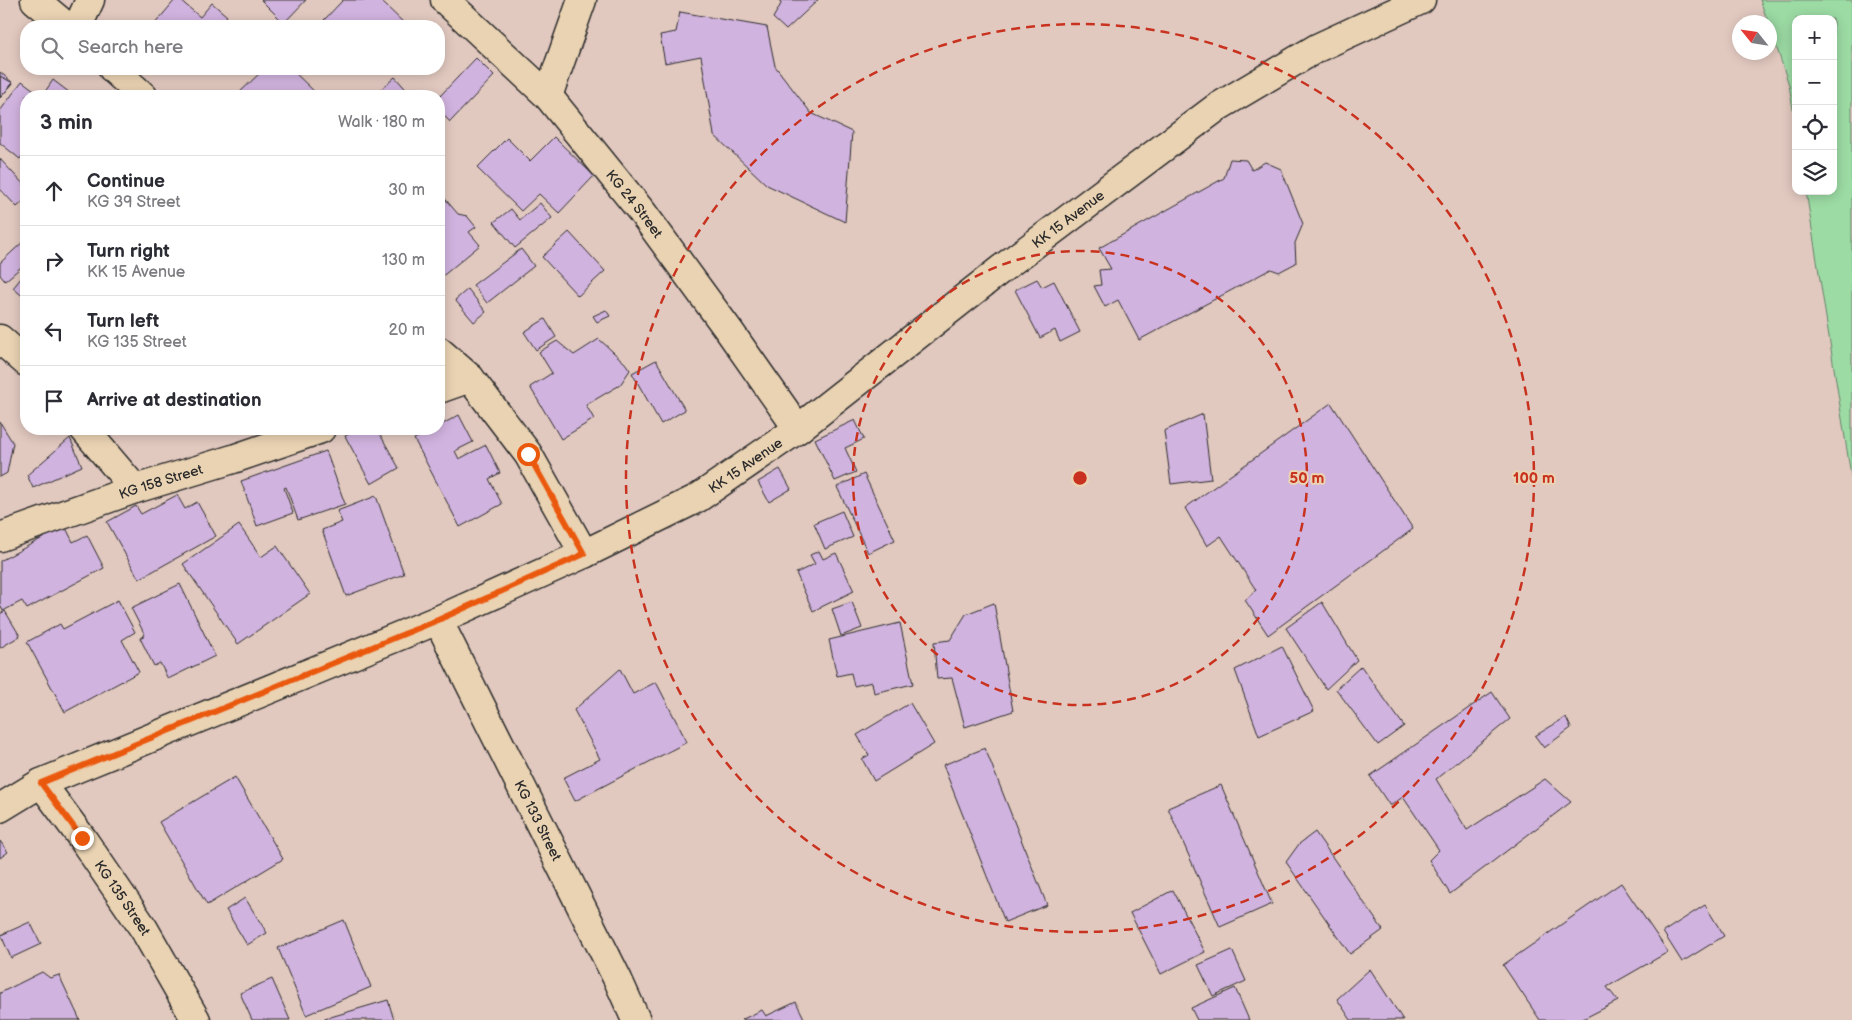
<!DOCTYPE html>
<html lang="en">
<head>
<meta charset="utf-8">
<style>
  :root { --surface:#fff; --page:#f7f7f7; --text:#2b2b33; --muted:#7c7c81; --line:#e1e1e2 }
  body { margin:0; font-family:"Balsamiq Sans",sans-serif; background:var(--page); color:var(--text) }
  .controls { position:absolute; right:15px; top:15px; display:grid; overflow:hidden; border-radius:10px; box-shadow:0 2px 12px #0003 }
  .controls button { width:45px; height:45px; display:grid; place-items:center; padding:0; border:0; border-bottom:1px solid var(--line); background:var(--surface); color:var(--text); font:25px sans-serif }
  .compass { position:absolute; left:1732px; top:15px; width:45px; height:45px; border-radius:50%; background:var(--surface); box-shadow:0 2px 12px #0003; rotate:300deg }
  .stop { position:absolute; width:15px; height:15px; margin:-11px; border:4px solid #ea580c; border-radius:50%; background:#fff }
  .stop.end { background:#ea580c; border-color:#fff; box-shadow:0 1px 5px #0008 }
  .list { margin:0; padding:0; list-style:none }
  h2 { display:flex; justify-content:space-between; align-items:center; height:65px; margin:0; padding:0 20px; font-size:21px }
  h2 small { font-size:16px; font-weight:400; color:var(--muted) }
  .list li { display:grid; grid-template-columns:32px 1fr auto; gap:15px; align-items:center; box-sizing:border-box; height:70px; padding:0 20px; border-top:1px solid var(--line) }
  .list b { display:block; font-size:19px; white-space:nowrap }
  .list p { margin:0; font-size:16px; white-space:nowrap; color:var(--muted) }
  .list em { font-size:16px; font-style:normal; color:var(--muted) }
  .icon { flex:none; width:28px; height:28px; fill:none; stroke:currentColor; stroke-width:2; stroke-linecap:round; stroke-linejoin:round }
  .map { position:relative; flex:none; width:1852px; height:1020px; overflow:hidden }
  .search { position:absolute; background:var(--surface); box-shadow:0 2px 12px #0003; left:20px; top:20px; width:425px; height:55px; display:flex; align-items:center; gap:12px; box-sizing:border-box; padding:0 18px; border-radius:20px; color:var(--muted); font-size:19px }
  .panel { position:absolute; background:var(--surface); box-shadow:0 2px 12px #0003; left:20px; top:90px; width:425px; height:345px; border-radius:20px }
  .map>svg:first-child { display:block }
  .green { fill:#9cdba4; stroke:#648368 }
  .building { fill:#d1b3df; stroke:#2b2b2b }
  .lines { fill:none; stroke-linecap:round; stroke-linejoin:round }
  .street-casing { stroke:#2b2b2b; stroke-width:31 }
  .secondary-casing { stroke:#2b2b2b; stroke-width:31 }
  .street { stroke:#ead3b3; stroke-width:28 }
  .secondary { stroke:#ead3b3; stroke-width:28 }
  .route { stroke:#ea580c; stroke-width:6 }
  .ring { fill:none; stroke:#c8321e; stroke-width:2.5; stroke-dasharray:9 6 }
  .labels { text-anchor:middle; stroke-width:4; stroke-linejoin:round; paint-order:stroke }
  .street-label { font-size:14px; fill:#2b2b2b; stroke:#ead3b3 }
  .centre { fill:#c8321e; stroke:#ead3b3; stroke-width:2.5 }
  .ring-label { font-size:15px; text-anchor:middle; font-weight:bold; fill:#c8321e; stroke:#ead3b3; stroke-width:4; stroke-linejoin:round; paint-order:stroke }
</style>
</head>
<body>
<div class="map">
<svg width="1852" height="1020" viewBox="0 0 1852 1020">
  <rect width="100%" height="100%" fill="#e2c9c0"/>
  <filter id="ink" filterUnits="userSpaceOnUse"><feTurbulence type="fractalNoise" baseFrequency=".02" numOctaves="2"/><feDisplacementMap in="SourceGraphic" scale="10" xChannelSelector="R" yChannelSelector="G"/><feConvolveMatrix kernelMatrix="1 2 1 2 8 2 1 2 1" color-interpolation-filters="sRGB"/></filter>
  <g filter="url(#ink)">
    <path class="green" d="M1760,0H1852V482L1806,191H1833V19H1796V127L1789,85L1770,27V22H1768Z"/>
    <path class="building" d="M175,0H180L200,17L212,3L227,16L219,26H153Z
      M261,0H306L284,23Z
      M343,0H382L381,1L407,26H330L324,20Z
      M779,0H818L786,30L773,18L781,4Z
      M680,12L767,27L775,66L811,113L852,132L845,222L767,185L714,135L701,56L665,63L660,35L676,32Z
      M476,58L494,76L450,122L439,110V97Z
      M264,69H291L319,96H236Z
      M0,72L13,83L0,98Z
      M0,76L13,83L0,98Z
      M395,77L412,96H373Z
      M53,80L74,96H26V155L24,153L20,159L0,143V111L22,81L42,96Z
      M554,137L594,176L559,213L539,194L521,211L477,168L507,138L530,161Z
      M0,159L26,187V199L17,207L0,189Z
      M1230,159L1246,160L1252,170L1265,162L1281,169L1303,224L1295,243L1296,263L1279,272L1271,269L1139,340L1118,300L1105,307L1094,286L1101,285L1099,270L1111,269L1099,248L1224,178Z
      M440,193L458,214L467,216L476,227L469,232L480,245L439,279V194Z
      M540,203L552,218L515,248L494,222L511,209L520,220Z
      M569,232L605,271L578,296L542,257Z
      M26,239V263L5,281L0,275V263Z
      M521,249L534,266L487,303L473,285Z
      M26,272V299L13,288Z
      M1037,279L1042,287L1054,281L1080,332L1060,342L1055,330L1040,338L1015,290Z
      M468,289L486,312L474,322L455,300Z
      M606,310L610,316L597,322L593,316Z
      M545,319L556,337L536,350L524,332Z
      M599,339L625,363L630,370L620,385L586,405L594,419L561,439L530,387L552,373L539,352L557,341L574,355Z
      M656,360L685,410L661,424L632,373Z
      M1331,403L1413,529L1268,635L1245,600L1256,590L1221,536L1207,546L1185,508Z
      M1203,414L1211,479L1171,484L1164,431Z
      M459,415L473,442L455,451L459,459L486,445L500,473L489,479L502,504L460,527L414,439L433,429H439V426Z
      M855,420L864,439L845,448L856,472L835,481L815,439Z
      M0,422L13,443L7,473L0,477Z
      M357,429H377L399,468L371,484L345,436Z
      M70,438L82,466L33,488L27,475Z
      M326,451L345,504L298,520L286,487L284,488L293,513L257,526L241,481Z
      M780,469L791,489L769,502L758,482Z
      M864,474L895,540L868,553L837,487Z
      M177,495L185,509L197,502L216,536L139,579L107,522L136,506L141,514Z
      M376,496L404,574L346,596L322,530L342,522L337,511Z
      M842,511L853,537L825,549L814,523Z
      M239,525L261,557L277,546L310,594L238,644L183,564Z
      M65,526L73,542L87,535L104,568L27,609L22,601L3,611L0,605V561Z
      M819,551L823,559L836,553L854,591L813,611L796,573L815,564L810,555Z
      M180,584L215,656L168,679L160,663L154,666L140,638L145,635L131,608Z
      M118,600L135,632L122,640L139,672L65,712L27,642L60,624L63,629Z
      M852,602L862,628L841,636L832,609Z
      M1322,602L1357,660L1326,689L1286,628Z
      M994,603L1013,711L965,727L952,678L937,679L934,642L950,640L966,614Z
      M5,611L20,636L0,648V614Z
      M900,623L913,684L874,693L872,682L854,686L851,673L837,676L829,640Z
      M1282,646L1314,711L1259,736L1235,670Z
      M1361,666L1404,726L1378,745L1336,689Z
      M620,669L633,694L656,682L687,742L575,801L563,778L600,759L574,710Z
      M1492,692L1510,719L1436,779L1467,830L1545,779L1571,802L1450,894L1429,860L1439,850L1403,797L1390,806L1370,776Z
      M910,703L934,744L874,781L862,759L869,755L857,735Z
      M1566,717L1571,728L1544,748L1535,736Z
      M985,748L1047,905L1005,922L943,765Z
      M235,777L283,859L207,905L159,822Z
      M1221,785L1272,904L1220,927L1168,808Z
      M1315,832L1383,930L1350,954L1286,862L1299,844Z
      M0,841L8,852L0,858Z
      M1621,883L1668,952L1607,987L1618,1001L1581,1020H1540L1503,965Z
      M1173,890L1205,952L1161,974L1130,913Z
      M245,898L267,933L247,945L226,910Z
      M1705,905L1724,936L1682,962L1663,932Z
      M344,920L371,987L306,1015L278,948Z
      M30,922L41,944L11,958L1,935Z
      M1232,950L1246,981L1213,996L1198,965Z
      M1370,969L1403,1020H1351L1337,999Z
      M42,972L50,978L59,975L80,1020H0V993Z
      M272,979L290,1020H252L240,993Z
      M1235,988L1249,1020H1197L1191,1008Z
      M388,1000L394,1020H322L324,1019Z
      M796,1002L805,1020H741L762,1010L766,1016Z"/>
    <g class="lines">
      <g class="street-casing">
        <g id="street">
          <path id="s1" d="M445,0L548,96L642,212L730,332L798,429"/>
          <path d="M78,26L90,0"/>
          <path d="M548,96L582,0"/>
          <path d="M0,339L26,362"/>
          <path d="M439,389L470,378"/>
          <path d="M84,429L135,489"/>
          <path id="s2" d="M0,537L135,489L233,459L321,429"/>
          <path id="s3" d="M438,620L618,980L636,1020"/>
          <path id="s4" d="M41,783L82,838L144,929L196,1020"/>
        </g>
      </g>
      <g class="secondary-casing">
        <g id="secondary">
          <path d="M35,0L66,26"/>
          <path d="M113,69L143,96"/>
          <path d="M439,351L470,378L528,454L584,554"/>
          <path id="s5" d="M0,808L41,783L438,620L584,554L698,498L798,429L1000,270L1216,108L1317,48L1421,0"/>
        </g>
      </g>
      <use href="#street" class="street"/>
      <use href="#secondary" class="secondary"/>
    </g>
  </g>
  <g class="lines" filter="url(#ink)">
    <path class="route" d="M82,838L41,783L438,620L584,554L528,454"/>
  </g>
  <g class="ring">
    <circle cx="1080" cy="478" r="227"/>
    <circle cx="1080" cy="478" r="454"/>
  </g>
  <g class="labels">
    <g class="street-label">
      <text dy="5" stroke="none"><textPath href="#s1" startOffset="279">KG 24 Street</textPath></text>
      <text dy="5" stroke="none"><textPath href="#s5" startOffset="1228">KK 15 Avenue</textPath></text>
      <text dy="5" stroke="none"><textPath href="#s5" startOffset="822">KK 15 Avenue</textPath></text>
      <text dy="5" stroke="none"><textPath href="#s2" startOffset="170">KG 158 Street</textPath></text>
      <text dy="5" stroke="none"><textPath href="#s3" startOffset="224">KG 133 Street</textPath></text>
      <text dy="5" stroke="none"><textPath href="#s4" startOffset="141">KG 135 Street</textPath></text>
    </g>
  </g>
  <circle cx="1080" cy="478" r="8" class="centre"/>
  <g class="ring-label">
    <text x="1307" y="483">50 m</text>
    <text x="1534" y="483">100 m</text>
  </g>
</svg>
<div class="controls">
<button>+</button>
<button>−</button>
<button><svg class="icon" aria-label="locate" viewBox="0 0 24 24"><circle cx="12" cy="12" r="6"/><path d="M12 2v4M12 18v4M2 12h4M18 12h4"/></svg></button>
<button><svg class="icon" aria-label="layers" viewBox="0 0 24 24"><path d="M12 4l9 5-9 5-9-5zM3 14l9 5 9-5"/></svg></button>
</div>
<svg class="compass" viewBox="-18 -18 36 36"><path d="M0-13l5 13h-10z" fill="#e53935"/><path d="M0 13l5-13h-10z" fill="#7c7c81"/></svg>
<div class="stop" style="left:528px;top:454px"></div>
<div class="stop end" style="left:82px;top:838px"></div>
<div class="search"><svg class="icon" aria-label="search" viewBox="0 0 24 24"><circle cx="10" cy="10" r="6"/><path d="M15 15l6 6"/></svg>Search here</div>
<section class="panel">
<h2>3 min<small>Walk · 180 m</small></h2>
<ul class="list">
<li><svg class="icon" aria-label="ahead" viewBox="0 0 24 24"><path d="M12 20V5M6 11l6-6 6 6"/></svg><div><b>Continue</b><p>KG 39 Street</p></div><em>30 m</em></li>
<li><svg class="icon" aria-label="right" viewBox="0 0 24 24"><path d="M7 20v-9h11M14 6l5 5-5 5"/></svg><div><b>Turn right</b><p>KK 15 Avenue</p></div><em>130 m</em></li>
<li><svg class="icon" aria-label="left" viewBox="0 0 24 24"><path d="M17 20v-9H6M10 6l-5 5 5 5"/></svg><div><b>Turn left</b><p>KG 135 Street</p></div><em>20 m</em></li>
<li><svg class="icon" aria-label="arrive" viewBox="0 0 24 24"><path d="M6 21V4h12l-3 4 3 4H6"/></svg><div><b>Arrive at destination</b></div></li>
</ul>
</section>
</div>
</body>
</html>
